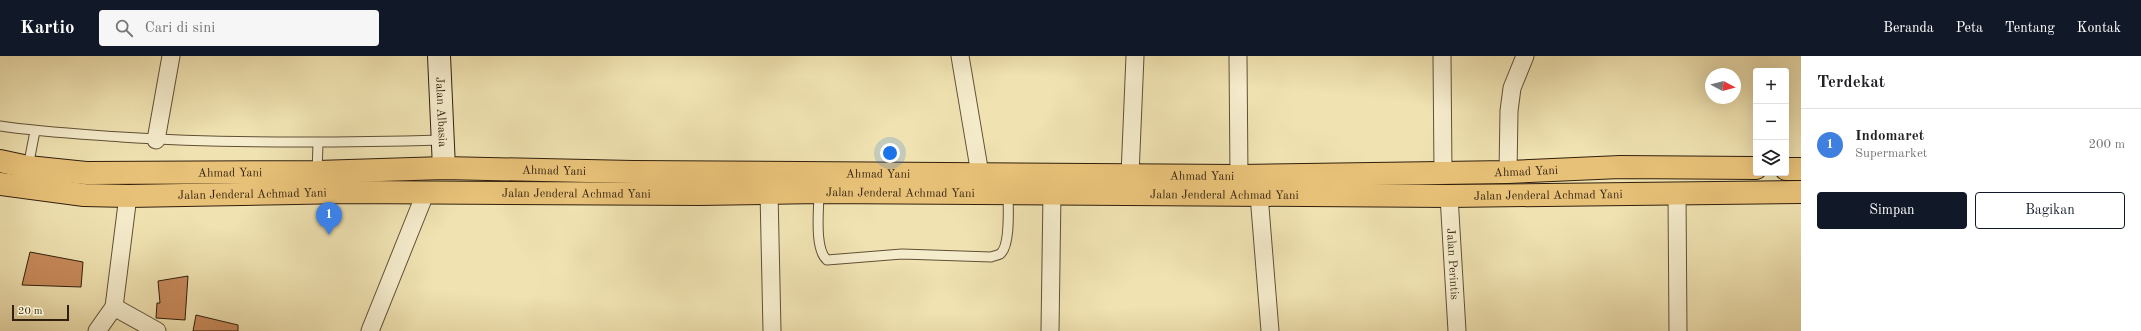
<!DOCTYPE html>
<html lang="id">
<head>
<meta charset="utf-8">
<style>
  :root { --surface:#fff; --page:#f6f6f6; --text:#202124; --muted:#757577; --line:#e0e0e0; --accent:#111827 }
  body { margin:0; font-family:"Old Standard TT",serif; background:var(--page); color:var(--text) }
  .controls { position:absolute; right:12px; top:12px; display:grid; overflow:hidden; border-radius:4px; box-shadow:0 4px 16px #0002 }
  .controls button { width:36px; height:36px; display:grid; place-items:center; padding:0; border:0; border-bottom:1px solid var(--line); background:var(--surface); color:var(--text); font:20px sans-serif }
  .compass { position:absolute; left:1705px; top:12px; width:36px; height:36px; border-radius:50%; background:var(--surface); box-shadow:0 4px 16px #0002; rotate:97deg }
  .scale { position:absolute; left:12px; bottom:10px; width:57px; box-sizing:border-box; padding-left:4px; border:2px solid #311f0d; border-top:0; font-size:11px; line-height:14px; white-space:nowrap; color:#311f0d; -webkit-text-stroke:3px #f5eccc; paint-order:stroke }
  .you { position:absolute; left:890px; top:97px; width:14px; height:14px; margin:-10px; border:3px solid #fff; border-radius:50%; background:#1a73e8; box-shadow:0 0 0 6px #1a73e833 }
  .badge { display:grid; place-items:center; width:26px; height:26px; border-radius:50%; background:var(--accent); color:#fff; font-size:13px; font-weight:700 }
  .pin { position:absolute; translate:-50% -33px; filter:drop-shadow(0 1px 2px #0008) }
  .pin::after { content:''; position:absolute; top:21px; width:14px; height:12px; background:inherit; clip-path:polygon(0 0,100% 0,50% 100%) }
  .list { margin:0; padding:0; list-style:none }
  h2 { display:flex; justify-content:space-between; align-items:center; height:52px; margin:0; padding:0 16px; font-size:17px }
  h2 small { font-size:13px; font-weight:400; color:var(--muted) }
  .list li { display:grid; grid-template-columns:26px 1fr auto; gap:12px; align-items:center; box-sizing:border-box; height:72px; padding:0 16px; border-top:1px solid var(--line) }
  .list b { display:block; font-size:15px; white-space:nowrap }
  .list p { margin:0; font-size:13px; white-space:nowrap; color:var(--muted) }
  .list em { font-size:13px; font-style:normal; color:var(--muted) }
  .actions { display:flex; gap:8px; padding:12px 16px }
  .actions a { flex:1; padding:9px 0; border:1px solid var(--accent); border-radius:4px; text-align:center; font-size:14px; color:var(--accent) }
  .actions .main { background:var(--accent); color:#fff }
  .icon { flex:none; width:22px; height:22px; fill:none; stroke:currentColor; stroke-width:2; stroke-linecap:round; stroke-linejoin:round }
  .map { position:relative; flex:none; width:1801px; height:275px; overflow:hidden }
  header { display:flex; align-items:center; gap:24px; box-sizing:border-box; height:56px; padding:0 20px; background:var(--accent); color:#fff }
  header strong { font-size:19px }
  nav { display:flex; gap:22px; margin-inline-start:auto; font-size:14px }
  .search { width:280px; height:36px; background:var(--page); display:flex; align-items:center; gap:10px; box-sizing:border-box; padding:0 14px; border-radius:4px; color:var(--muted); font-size:15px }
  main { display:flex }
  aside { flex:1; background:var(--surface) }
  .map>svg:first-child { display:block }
  .building { fill:#c88a5b; stroke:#311f0d }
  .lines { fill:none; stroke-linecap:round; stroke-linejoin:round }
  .lane-casing { stroke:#615036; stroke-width:11 }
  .street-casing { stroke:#615036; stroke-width:19 }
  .secondary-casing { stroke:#311f0d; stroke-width:24 }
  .highway-casing { stroke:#311f0d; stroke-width:24 }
  .lane { stroke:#f5eccc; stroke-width:9 }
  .street { stroke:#f5eccc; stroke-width:17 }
  .secondary { stroke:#f5eccc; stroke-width:22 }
  .highway { stroke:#e8c178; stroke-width:22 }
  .labels { text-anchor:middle; stroke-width:3; stroke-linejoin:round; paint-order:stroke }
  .street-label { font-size:12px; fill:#311f0d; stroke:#f5eccc }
</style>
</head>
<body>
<header>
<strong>Kartio</strong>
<div class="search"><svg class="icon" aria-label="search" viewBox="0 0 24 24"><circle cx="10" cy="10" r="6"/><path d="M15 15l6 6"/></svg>Cari di sini</div>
<nav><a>Beranda</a><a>Peta</a><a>Tentang</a><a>Kontak</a></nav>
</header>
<main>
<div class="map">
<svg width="1801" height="275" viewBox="0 0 1801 275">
  <rect width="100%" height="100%" fill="#f0e2b1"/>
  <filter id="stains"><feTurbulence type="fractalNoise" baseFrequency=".005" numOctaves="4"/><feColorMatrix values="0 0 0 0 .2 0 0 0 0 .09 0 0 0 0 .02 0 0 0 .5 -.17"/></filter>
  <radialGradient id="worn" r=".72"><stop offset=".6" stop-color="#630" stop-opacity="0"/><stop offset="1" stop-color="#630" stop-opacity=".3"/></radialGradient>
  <path class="building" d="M30,196L83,206L81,231L22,229Z
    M188,220L185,264L156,262L157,247H160L158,225Z
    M196,259L238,269V275H193Z"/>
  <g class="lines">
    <g class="lane-casing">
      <path id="lane" d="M0,70C40,76 80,78 121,81C228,88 335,87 442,84
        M28,111L35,75
        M317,116L318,88
        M819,136C819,153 814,193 827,204L902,198L991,201C994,200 998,199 1000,198C1011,190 1008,149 1008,136"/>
    </g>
    <g class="street-casing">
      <g id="street">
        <path d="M960,0L980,118"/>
        <path d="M1238,0L1239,120"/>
        <path d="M1442,0L1443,116"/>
        <path d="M156,84L171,0"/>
        <path d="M1508,116L1509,55L1512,32L1525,0"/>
        <path d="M1130,119L1135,0"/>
        <path d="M769,136L772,275"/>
        <path d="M1677,138L1678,275"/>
        <path d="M1259,139L1270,275"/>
        <path id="s1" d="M1449,140L1457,275"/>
        <path d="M114,251L128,140"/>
        <path d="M97,275L114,251L157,275"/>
        <path d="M370,275L425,138"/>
        <path d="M1050,275L1052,137"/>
      </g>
    </g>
    <g class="secondary-casing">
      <g id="secondary">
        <path id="s2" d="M439,0L444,112"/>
      </g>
    </g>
    <g class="highway-casing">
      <g id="highway">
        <path id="s3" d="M0,105L28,111L86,117L317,116L444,112L633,116L1239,120L1508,116L1620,111L1756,112"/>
        <path d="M1786,113H1801"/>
        <path id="s4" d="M0,128L84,139L128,140L349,136L699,138L819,136L1449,140L1801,136"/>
      </g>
    </g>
    <use href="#lane" class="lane"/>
    <use href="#street" class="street"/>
    <use href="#secondary" class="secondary"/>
    <use href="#highway" class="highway"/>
  </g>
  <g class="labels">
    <g class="street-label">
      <text dy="4" stroke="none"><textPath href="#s2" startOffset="56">Jalan Albasia</textPath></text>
      <text dy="4" stroke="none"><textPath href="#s3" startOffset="555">Ahmad Yani</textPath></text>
      <text dy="4" stroke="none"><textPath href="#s3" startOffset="1527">Ahmad Yani</textPath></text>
      <text dy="4" stroke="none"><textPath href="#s3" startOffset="231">Ahmad Yani</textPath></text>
      <text dy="4" stroke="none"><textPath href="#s3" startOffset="879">Ahmad Yani</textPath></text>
      <text dy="4" stroke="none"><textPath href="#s3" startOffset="1203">Ahmad Yani</textPath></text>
      <text dy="4" stroke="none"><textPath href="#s4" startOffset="901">Jalan Jenderal Achmad Yani</textPath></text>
      <text dy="4" stroke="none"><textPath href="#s4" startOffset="253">Jalan Jenderal Achmad Yani</textPath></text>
      <text dy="4" stroke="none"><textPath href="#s4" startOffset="577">Jalan Jenderal Achmad Yani</textPath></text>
      <text dy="4" stroke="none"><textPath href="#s4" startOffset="1225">Jalan Jenderal Achmad Yani</textPath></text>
      <text dy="4" stroke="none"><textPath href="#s4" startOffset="1549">Jalan Jenderal Achmad Yani</textPath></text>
      <text dy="4" stroke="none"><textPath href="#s1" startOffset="68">Jalan Perintis</textPath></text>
    </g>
  </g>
  <rect width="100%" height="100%" filter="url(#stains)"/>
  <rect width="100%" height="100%" fill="url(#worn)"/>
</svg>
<div class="controls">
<button>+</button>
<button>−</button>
<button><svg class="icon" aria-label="layers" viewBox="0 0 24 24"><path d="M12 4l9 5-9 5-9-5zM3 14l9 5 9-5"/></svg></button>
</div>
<svg class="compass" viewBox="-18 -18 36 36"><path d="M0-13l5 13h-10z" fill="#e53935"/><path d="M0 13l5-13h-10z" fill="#757577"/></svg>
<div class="scale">20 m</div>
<div class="you"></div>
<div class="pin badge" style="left:329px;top:179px;background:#3f7fe0">1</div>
</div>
<aside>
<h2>Terdekat<small></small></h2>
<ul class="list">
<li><span class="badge" style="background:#3f7fe0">1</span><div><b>Indomaret</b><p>Supermarket</p></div><em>200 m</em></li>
</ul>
<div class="actions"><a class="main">Simpan</a><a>Bagikan</a></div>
</aside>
</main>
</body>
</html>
